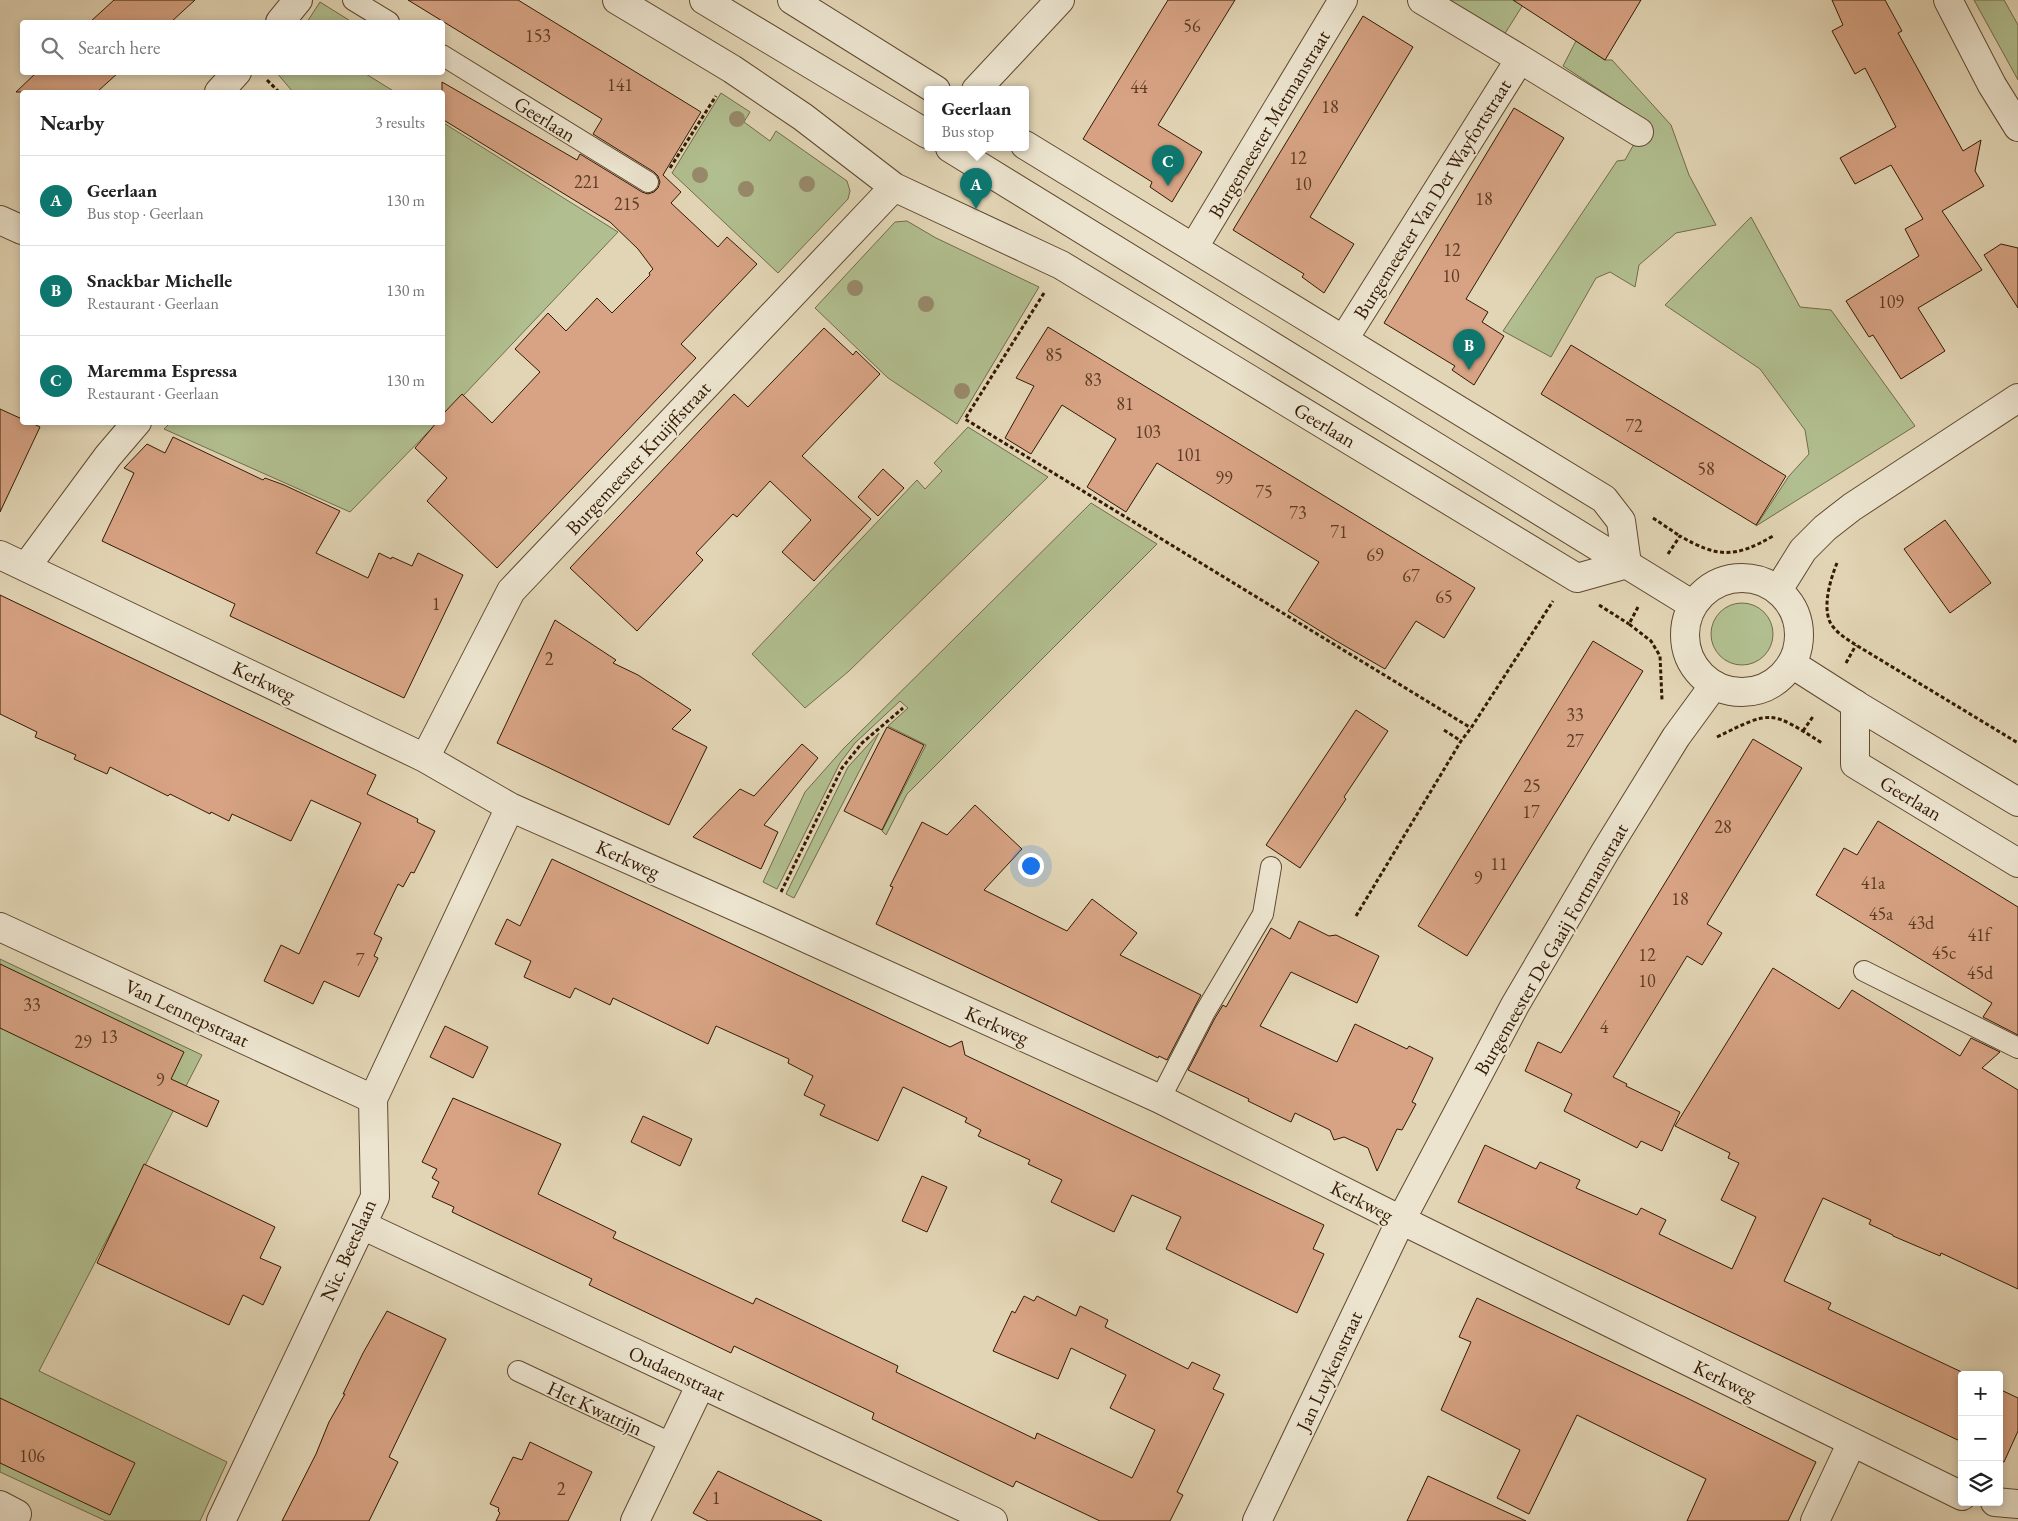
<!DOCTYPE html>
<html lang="en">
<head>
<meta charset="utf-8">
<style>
  :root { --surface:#fff; --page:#f6f6f6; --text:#222; --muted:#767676; --line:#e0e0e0; --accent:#0f766e }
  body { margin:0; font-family:"EB Garamond",serif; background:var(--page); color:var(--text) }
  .controls { position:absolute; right:15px; bottom:15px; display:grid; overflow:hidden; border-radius:5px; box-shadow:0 2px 8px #0003 }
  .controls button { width:45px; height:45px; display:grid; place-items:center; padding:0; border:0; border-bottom:1px solid var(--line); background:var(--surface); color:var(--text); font:25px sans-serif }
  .you { position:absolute; left:1030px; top:865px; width:18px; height:18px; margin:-12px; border:4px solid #fff; border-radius:50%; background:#1a73e8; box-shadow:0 0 0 8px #1a73e833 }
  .badge { display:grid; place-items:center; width:32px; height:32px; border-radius:50%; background:var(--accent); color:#fff; font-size:16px; font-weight:700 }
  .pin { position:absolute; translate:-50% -41px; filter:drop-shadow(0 1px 2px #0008) }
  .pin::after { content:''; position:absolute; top:26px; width:18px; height:15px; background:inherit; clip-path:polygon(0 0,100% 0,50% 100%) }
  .popup { position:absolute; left:924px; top:86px; width:105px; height:65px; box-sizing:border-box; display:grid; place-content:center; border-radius:5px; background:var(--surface); filter:drop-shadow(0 1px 4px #0005); font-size:16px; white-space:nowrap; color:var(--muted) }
  .popup b { font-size:19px; color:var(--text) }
  .popup::after { content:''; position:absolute; left:50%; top:100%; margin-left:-10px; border:10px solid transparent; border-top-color:var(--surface) }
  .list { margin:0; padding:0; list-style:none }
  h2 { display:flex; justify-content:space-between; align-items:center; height:65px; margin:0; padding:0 20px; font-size:21px }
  h2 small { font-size:16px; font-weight:400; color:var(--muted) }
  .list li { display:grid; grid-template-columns:32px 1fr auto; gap:15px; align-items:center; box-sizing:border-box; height:90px; padding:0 20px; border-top:1px solid var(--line) }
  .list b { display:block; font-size:19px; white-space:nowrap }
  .list p { margin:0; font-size:16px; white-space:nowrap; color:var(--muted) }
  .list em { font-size:16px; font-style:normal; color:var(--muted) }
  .icon { flex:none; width:28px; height:28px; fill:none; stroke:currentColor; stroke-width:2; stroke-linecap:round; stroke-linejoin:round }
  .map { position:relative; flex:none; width:2018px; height:1521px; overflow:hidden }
  .search { position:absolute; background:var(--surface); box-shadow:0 2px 8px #0003; left:20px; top:20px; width:425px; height:55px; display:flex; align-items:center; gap:12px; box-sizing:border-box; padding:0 18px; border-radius:5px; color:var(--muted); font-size:19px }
  .panel { position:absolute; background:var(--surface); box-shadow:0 2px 8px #0003; left:20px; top:90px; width:425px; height:335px; border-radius:5px }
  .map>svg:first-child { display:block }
  .green { fill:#b1be8f; stroke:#726c49 }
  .building { fill:#d7a384; stroke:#341a03 }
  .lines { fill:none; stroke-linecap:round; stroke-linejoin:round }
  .service-casing { stroke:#604930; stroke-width:22 }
  .minor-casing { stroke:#604930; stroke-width:30 }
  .tertiary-casing { stroke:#604930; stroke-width:30 }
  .path { stroke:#341a03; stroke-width:3; stroke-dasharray:4 2.5; stroke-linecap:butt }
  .service { stroke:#ece4cf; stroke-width:20 }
  .minor { stroke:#ece4cf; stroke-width:28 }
  .tertiary { stroke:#ece4cf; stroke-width:28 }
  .tree { fill:#97896a }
  .labels { text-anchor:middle; stroke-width:4; stroke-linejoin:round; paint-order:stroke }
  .number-label { font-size:18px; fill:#5d3c23 }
  .street-label { font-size:20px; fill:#341a03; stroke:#ece4cf }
</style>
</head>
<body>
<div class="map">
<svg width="2018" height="1521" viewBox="0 0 2018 1521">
  <rect width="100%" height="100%" fill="#e2d5b5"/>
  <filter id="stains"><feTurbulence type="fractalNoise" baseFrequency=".004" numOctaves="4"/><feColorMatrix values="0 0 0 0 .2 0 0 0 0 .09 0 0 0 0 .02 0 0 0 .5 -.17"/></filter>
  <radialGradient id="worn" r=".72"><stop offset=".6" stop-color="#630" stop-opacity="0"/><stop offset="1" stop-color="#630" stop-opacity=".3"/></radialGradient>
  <path class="green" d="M1447,0H1526L1504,35Z
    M1974,0H2004L2018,25V80Z
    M320,2L352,22H307Z
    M1576,41L1605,60H1612L1671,125L1689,175L1716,225L1676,233L1639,265L1635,287L1610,272L1596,278L1551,357L1503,331L1617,161L1625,160L1647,121L1563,66Z
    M276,72L366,73V74L395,92H293Z
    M721,93L750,112L744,122L770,141L776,131L847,181L850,191L848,199L778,273L672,173Z
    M442,122L618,232L443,417H442Z
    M1751,217L1800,307L1831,310L1915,426L1756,526L1789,476L1809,454L1805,430L1760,369L1665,305Z
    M907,221L936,238L1039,287L957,424L888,378L815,308L895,222Z
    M171,422L437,423L350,512L164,429Z
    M968,427L1048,477L849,671L805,708L752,654L917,480L925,489L942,471L934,463Z
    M1091,503L1157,544L907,794L886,835L882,831L926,745L888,726L908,708L900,701L855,743L840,763L777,889L763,882L805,792L844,748Z
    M1711 634a31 31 0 1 1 62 0a31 31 0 1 1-62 0Z
    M879,733L794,898L786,894L848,767Z
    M0,959L202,1055L39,1371L227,1462L200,1521H106L0,1472Z"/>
  <path class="building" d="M114,0H195L171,22H90Z
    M408,0H518L701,112L663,175L681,192L671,203L718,247L727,237L757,264L681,344L696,358L497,568L427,501L447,478L415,448L437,422H442V415L462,394L492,423L540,372L515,349L548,313L566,331L597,298L612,313L650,275L649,273L653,269L638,249L610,222L442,119V82L577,160L580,154L642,192L648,194L654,192L658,188L660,182L658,176L654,172L593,134L602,119Z
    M1168,0H1235L1158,125L1202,152L1172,202L1150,187L1152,182L1083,139Z
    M1513,0H1641L1605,60Z
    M1832,0H1885L1902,31L1898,33L1963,151L1981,140L1975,171L1984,186L1942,211L1982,270L1918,308L1945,351L1901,379L1873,335L1869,337L1846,301L1919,256L1905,229L1923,219L1891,165L1855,184L1840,158L1896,127L1865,68L1855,74L1832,31L1843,25Z
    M1363,16L1413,47L1310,217L1354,244L1324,293L1302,277L1304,274L1233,230Z
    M37,72H119L97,92H16Z
    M1514,108L1564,138L1466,299L1488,312L1482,322L1504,336L1474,385L1452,370L1455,366L1384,323Z
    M2001,244L2018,248V308L1984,255Z
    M1048,327L1475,588L1444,638L1416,621L1385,669L1333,639L1288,611L1319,562L1157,463L1126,512L1087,487L1116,439L1062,405L1031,454L1005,438L1034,386L1016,378Z
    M824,328L853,355L856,351L880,374L802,456L871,519L814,581L782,552L811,520L770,481L737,517L733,514L696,553L703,560L637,631L570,568L734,394L748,407Z
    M1571,345L1786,476L1756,525L1541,394Z
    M0,409L22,419V422H30L40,427L0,512Z
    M173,437L263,480L265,478L284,485L340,511L316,553L368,578L379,553L391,559L392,557L412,566L418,553L463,575L404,698L230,616L235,604L102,541L134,473L124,468L147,444L165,453Z
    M883,469L904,488L878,516L858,497Z
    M1945,520L1991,583L1950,613L1904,549Z
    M0,595L376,775L367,794L418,819L417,822L435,831L414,873L411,872L403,887L398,884L374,934L382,938L374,956L378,958L359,997L324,981L313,1004L264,981L281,945L299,954L361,823L311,800L291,841L232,814L229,821L211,812L210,814L170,794L168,796L110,767L107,774L74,759L76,755L35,737L37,732L0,714Z
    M555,620L616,660L613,663L638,675L691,710L672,729L707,747L669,825L497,743Z
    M1593,641L1643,671L1467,956L1418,926Z
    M1356,710L1388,731L1344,797L1346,799L1300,868L1266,845Z
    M887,727L924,745L882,830L844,811Z
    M1753,739L1802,768L1707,924L1722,933L1702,965L1687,956L1613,1077L1627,1084L1626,1086L1680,1112L1662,1151L1641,1141L1637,1148L1564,1111L1572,1094L1525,1071L1538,1042L1561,1053Z
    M802,744L818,758L764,825L778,832L761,869L693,837L740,789L754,796Z
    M975,805L1022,849L984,890L1067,931L1092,899L1137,933L1120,955L1201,995L1167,1060L1159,1056L1158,1058L1118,1039L876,924L893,887L890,886L922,822L947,835Z
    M1878,821L2018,907V1035L1983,1017L1992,1003L1816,895L1844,848L1857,855Z
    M552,859L950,1047L962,1041L965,1055L1324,1225L1313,1249L1324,1254L1297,1313L1166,1249L1181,1217L1132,1195L1114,1232L1051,1202L1062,1180L1028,1164L1030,1160L978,1136L981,1130L965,1122L967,1118L903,1087L878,1141L820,1115L825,1105L804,1095L813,1076L788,1063L789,1059L716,1026L708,1044L613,998L610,1005L575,988L570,998L524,977L531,961L495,944L507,919L520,926Z
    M1299,921L1329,936L1336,935L1379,956L1357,1003L1291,972L1260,1026L1337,1062L1355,1024L1407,1049L1409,1046L1433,1058L1412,1102L1416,1104L1402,1130L1397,1129L1377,1171L1368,1148L1344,1137L1334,1140L1330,1130L1295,1113L1291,1122L1248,1101L1249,1099L1188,1070L1215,1018L1223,1005L1226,1007L1271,928L1290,939Z
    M0,964L184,1052L171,1079L219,1101L207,1127L0,1028Z
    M1773,968L1839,1009L1852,990L1960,1056L1971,1038L2000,1052L1982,1068L2018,1090V1289L1941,1253L1940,1256L1893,1236V1235L1869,1224L1871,1220L1823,1198L1784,1281L1831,1303L1828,1309L1968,1375H1962V1442L1458,1202L1485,1145L1536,1169L1540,1162L1580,1180L1576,1188L1637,1215L1641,1208L1666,1220L1659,1234L1732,1269L1756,1217L1721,1200L1739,1163L1728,1158L1730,1153L1675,1126Z
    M445,1026L488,1047L473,1078L430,1057Z
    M453,1098L561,1144L538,1194L616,1232L613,1238L753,1304L756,1298L898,1366L896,1372L1035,1439L1037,1433L1132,1478L1155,1430L1110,1408L1126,1375L1071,1348L1058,1379L993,1351L1012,1311L1015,1313L1024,1296L1034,1301L1037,1296L1076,1316L1080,1306L1108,1320L1105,1327L1188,1369L1192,1362L1220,1375L1213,1389L1224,1394L1177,1492L1183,1495L1170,1521H1100L1016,1481L1013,1487L872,1419L874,1413L734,1346L731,1353L589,1285L592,1279L452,1212L454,1207L432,1197L439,1182L432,1178L437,1169L422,1162Z
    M643,1116L692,1139L680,1166L631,1142Z
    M144,1164L275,1227L260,1258L281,1267L263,1305L243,1295L229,1325L97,1263Z
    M922,1176L947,1187L927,1232L902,1221Z
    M1477,1298L1685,1397L1816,1462L1788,1521H1687L1706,1479L1577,1415L1529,1514L1497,1498L1520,1450L1441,1410L1471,1342L1459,1337Z
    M387,1311L446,1339L389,1457L398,1462L369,1521H282L316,1454L329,1422L345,1394H343L363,1353Z
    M1999,1389L2018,1398V1431L2004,1462L1999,1460Z
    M0,1398L135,1463L110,1515L0,1463Z
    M530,1442L592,1472L568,1521H496L500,1513L498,1511L499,1508L490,1504L513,1457L522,1460Z
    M718,1471L822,1521H708L693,1513Z
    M1428,1476L1526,1521H1407Z"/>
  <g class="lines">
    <g class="service-casing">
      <path id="service" d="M353,0L389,22
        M442,55L648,182
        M1864,971L2018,1048
        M1160,1099L1205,1012L1263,914L1271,867
        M518,1371L673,1444"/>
    </g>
    <g class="minor-casing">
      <path id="minor" d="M617,0L732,69L803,117L894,187L1061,265L1577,578L1627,564L1621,521L1604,499L1025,145
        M792,0L936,90
        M1422,0L1520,59
        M1948,0L1992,85L2018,127
        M280,22L298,0
        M976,90L1060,0
        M219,92L237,72
        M0,220L22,230
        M1194,247L1343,0
        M1344,339L1520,59L1639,132
        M0,555L425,758L510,807L768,921L1160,1099L1401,1220L1962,1496
        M26,567L108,456L137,422
        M1855,704V764L2018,863
        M425,758L511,591L894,187
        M0,927L373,1099
        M362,1225L993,1521
        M1995,1502L2018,1504
        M0,1505L17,1514L14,1521
        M221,1521L375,1197L373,1099L510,807
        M635,1521L701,1384
        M1257,1521L1401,1220L1515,1005L1605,852L1676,737L1714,685
        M1815,1521L1852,1442"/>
    </g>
    <g class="tertiary-casing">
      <path id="tertiary" d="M704,0L927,134
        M950,148L1693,605
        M1685 635a57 57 0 1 1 114 0a57 57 0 1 1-114 0Z
        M1778,590L1803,550L1825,528L1852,507L2018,398
        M1792,664L1858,706L2018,802"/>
    </g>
    <path class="path" d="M267,80L279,92
      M670,168L716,96
      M1044,293L965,419L1471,728
      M1653,518L1680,536
      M1668,554L1680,536C1718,558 1735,558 1773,536
      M1837,563C1830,580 1820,613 1834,628C1840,635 1848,640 1856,645L2018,743
      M1599,605L1629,624
      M1638,607L1629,624L1651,641L1660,656L1662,700
      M1846,663L1856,645
      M1444,730L1461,741
      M1803,731L1814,715
      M1717,737C1772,710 1770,710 1822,743
      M781,892L842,768L862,743L903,708
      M1356,916L1461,741L1471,728L1553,601"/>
    <use href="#service" class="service"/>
    <use href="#minor" class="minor"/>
    <use href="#tertiary" class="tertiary"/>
  </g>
  <g class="tree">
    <circle cx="737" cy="119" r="8"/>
    <circle cx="700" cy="175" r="8"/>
    <circle cx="807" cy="184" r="8"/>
    <circle cx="746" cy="189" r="8"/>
    <circle cx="855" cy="288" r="8"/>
    <circle cx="926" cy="304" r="8"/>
    <circle cx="962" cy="391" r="8"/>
  </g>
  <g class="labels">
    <g class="number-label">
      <text x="1192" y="32">56</text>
      <text x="538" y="42">153</text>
      <text x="620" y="91">141</text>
      <text x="1139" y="93">44</text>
      <text x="1330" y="113">18</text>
      <text x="1298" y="164">12</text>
      <text x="587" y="188">221</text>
      <text x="1303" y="190">10</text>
      <text x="1484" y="205">18</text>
      <text x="627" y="210">215</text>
      <text x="1452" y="256">12</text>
      <text x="1451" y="282">10</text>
      <text x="1891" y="308">109</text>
      <text x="1054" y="361">85</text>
      <text x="1093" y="386">83</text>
      <text x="1125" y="410">81</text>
      <text x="1634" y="432">72</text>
      <text x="1148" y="438">103</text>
      <text x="1189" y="461">101</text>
      <text x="1706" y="475">58</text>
      <text x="1224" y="484">99</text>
      <text x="1264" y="498">75</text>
      <text x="1298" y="519">73</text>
      <text x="1339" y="538">71</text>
      <text x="1375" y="561">69</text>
      <text x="1411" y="582">67</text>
      <text x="1444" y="603">65</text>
      <text x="436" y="610">1</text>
      <text x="549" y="665">2</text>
      <text x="1575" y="721">33</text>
      <text x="1575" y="747">27</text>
      <text x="1532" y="792">25</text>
      <text x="1531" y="818">17</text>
      <text x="1723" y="833">28</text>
      <text x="1499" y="870">11</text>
      <text x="1478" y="884">9</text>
      <text x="1873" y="889">41a</text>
      <text x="1680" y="905">18</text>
      <text x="1881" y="920">45a</text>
      <text x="1921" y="929">43d</text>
      <text x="1979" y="941">41f</text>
      <text x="1944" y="959">45c</text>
      <text x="1647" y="961">12</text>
      <text x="360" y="966">7</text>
      <text x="1980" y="979">45d</text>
      <text x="1647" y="987">10</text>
      <text x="32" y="1011">33</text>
      <text x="1604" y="1033">4</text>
      <text x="109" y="1043">13</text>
      <text x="83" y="1048">29</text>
      <text x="160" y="1086">9</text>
      <text x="32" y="1462">106</text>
      <text x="561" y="1495">2</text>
      <text x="716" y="1504">1</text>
    </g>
    <g class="street-label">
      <text transform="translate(545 119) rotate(32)" y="7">Geerlaan</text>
      <text transform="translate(1269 124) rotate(-59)" y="7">Burgemeester Metmanstraat</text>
      <text transform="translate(1432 199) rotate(-58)" y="7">Burgemeester Van Der Wayfortstraat</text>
      <text transform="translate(1325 425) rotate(31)" y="7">Geerlaan</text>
      <text transform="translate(638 458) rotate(-47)" y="7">Burgemeester Kruijffstraat</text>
      <text transform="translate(264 681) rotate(26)" y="7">Kerkweg</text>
      <text transform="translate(1911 798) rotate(31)" y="7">Geerlaan</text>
      <text transform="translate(628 859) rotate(24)" y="7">Kerkweg</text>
      <text transform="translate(1551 949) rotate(-60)" y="7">Burgemeester De Gaaij Fortmanstraat</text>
      <text transform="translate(187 1013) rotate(25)" y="7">Van Lennepstraat</text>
      <text transform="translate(997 1025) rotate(24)" y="7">Kerkweg</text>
      <text transform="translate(1362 1201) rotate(27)" y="7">Kerkweg</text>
      <text transform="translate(348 1250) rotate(-66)" y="7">Nic. Beetslaan</text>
      <text transform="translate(1329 1371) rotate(-65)" y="7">Jan Luykenstraat</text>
      <text transform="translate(677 1373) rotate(25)" y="7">Oudaenstraat</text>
      <text transform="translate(1725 1380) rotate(26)" y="7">Kerkweg</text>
      <text transform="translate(595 1408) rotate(25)" y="7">Het Kwatrijn</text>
    </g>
  </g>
  <rect width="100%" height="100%" filter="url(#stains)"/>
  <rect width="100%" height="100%" fill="url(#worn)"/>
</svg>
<div class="controls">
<button>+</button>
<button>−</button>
<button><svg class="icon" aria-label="layers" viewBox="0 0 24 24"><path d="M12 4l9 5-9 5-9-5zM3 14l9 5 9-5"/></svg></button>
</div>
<div class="you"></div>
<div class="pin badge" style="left:976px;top:209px">A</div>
<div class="popup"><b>Geerlaan</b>Bus stop</div>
<div class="pin badge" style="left:1469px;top:370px">B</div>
<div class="pin badge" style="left:1168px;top:186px">C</div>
<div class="search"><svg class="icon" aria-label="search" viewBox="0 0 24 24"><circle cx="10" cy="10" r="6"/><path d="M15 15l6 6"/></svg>Search here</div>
<section class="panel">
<h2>Nearby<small>3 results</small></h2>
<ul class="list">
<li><span class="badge">A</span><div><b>Geerlaan</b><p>Bus stop · Geerlaan</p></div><em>130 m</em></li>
<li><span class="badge">B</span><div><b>Snackbar Michelle</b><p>Restaurant · Geerlaan</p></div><em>130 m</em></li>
<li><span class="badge">C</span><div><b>Maremma Espressa</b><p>Restaurant · Geerlaan</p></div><em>130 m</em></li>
</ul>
</section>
</div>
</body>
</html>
